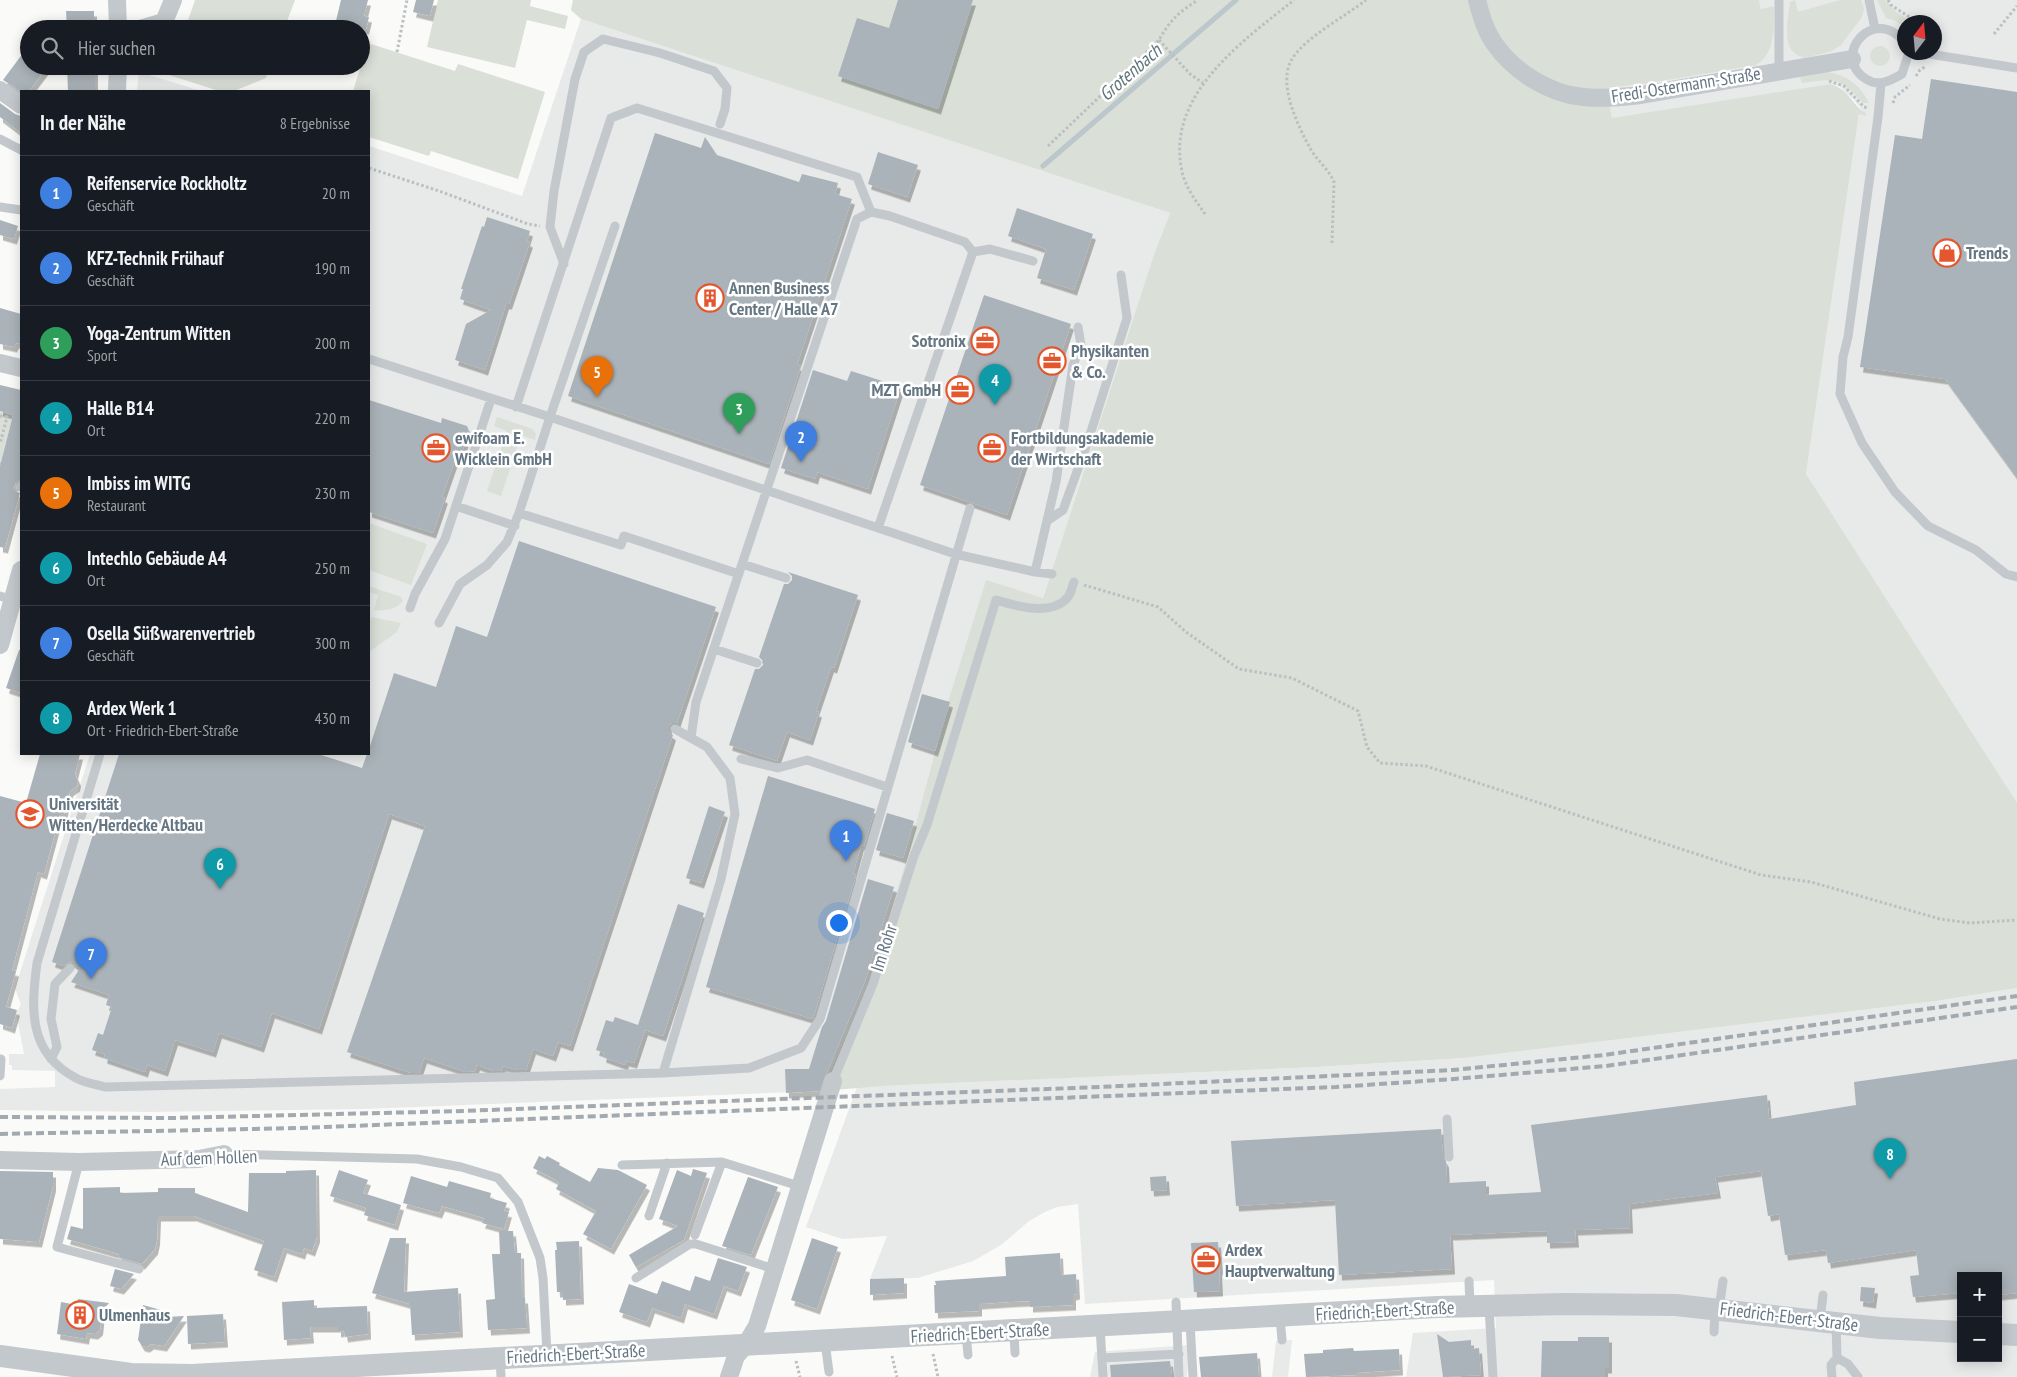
<!DOCTYPE html>
<html lang="de">
<head>
<meta charset="utf-8">
<style>
  :root { --surface:#171b24; --page:#242831; --text:#f1f3f6; --muted:#9ea1a6; --line:#363941; --accent:#1a73e8 }
  body { margin:0; font-family:"PT Sans Narrow",sans-serif; background:var(--page); color:var(--text) }
  .controls { position:absolute; right:15px; bottom:15px; display:grid; overflow:hidden; border-radius:0px; box-shadow:0 2px 12px #0003 }
  .controls button { width:45px; height:45px; display:grid; place-items:center; padding:0; border:0; border-bottom:1px solid var(--line); background:var(--surface); color:var(--text); font:25px sans-serif }
  .compass { position:absolute; left:1897px; top:15px; width:45px; height:45px; border-radius:50%; background:var(--surface); box-shadow:0 2px 12px #0003; rotate:16deg }
  .you { position:absolute; left:838px; top:922px; width:18px; height:18px; margin:-12px; border:4px solid #fff; border-radius:50%; background:#1a73e8; box-shadow:0 0 0 8px #1a73e833 }
  .badge { display:grid; place-items:center; width:32px; height:32px; border-radius:50%; background:var(--accent); color:#fff; font-size:16px; font-weight:700 }
  .pin { position:absolute; translate:-50% -41px; filter:drop-shadow(0 1px 2px #0008) }
  .pin::after { content:''; position:absolute; top:26px; width:18px; height:15px; background:inherit; clip-path:polygon(0 0,100% 0,50% 100%) }
  .list { margin:0; padding:0; list-style:none }
  h2 { display:flex; justify-content:space-between; align-items:center; height:65px; margin:0; padding:0 20px; font-size:21px }
  h2 small { font-size:16px; font-weight:400; color:var(--muted) }
  .list li { display:grid; grid-template-columns:32px 1fr auto; gap:15px; align-items:center; box-sizing:border-box; height:75px; padding:0 20px; border-top:1px solid var(--line) }
  .list b { display:block; font-size:19px; white-space:nowrap }
  .list p { margin:0; font-size:16px; white-space:nowrap; color:var(--muted) }
  .list em { font-size:16px; font-style:normal; color:var(--muted) }
  .icon { flex:none; width:28px; height:28px; fill:none; stroke:currentColor; stroke-width:2; stroke-linecap:round; stroke-linejoin:round }
  .map { position:relative; flex:none; width:2017px; height:1377px; overflow:hidden }
  .search { position:absolute; background:var(--surface); box-shadow:0 2px 12px #0003; left:20px; top:20px; width:350px; height:55px; display:flex; align-items:center; gap:12px; box-sizing:border-box; padding:0 18px; border-radius:28px; color:var(--muted); font-size:19px }
  .panel { position:absolute; background:var(--surface); box-shadow:0 2px 12px #0003; left:20px; top:90px; width:350px; height:665px; border-radius:0px }
  .map>svg:first-child { display:block }
  .built { fill:#e8e9e9; fill-rule:evenodd }
  .green { fill:#dadfd7 }
  .lines { fill:none; stroke-linecap:round; stroke-linejoin:round }
  .stream { stroke:#bbc7cb; stroke-width:5 }
  .building { fill:#aab3b9; filter:url(#shadow) }
  .path { stroke:#bbbfc2; stroke-width:3; stroke-dasharray:2.5 2.5; stroke-linecap:butt }
  .service { stroke:#c3c8cc; stroke-width:9 }
  .minor { stroke:#c3c8cc; stroke-width:18 }
  .tertiary { stroke:#c3c8cc; stroke-width:22 }
  .rail { stroke:#a2aab0; stroke-width:4; stroke-dasharray:8 4; stroke-linecap:butt }
  .labels { text-anchor:middle; stroke-width:5; stroke-linejoin:round; paint-order:stroke }
  .street-label { font-size:18px; fill:#657683; stroke:#fff }
  .poi-label { font-size:18px; font-weight:bold; fill:#657683; stroke:#fff; text-anchor:start }
  .water-label { font-size:19px; font-style:italic; fill:#60757c; stroke:#fff }
</style>
</head>
<body>
<div class="map">
<svg width="2017" height="1377" viewBox="0 0 2017 1377">
  <defs>
    <filter id="shadow"><feDropShadow dx="3" dy="5.5" stdDeviation="0" flood-color="#0004"/></filter>
  </defs>
  <rect width="100%" height="100%" fill="#fafaf8"/>
  <path class="built" d="M1759,0H2017V805L1929,677L1806,474L1859,114L1866,116L1854,100L1839,86L1830,84L1612,119L1606,88L1643,84L1772,42L1774,6L1761,9ZM1904,22H1934V52H1904Z
    M581,19L1170,213L1153,257L1043,598L986,581L950,695L907,857L870,981L822,1091L363,1109L148,1112L0,1110V1089L55,1087V1071L12,1070V1065H9V1054H24L16,1013L21,1005L15,988L90,754H369V146L522,196Z
    M139,72L172,82L201,91H137Z
    M2017,988V1377H1406L1413,1333L1496,1328L1494,1280L1085,1304L1078,1204L1057,1207L1045,1212L1029,1221L1001,1245L973,1261L918,1278L870,1279L887,1236L842,1239L806,1227L857,1087L1316,1067L1464,1058L1936,1001ZM1961,1276H1998V1358H1961Z
    M1292,1340L1288,1377H1272L1276,1341Z
    M1189,1345L1187,1377H1090L1095,1352Z"/>
  <path class="green" d="M195,0H295L284,29H185Z
    M438,0H531L530,6L568,16L565,29L527,20L515,68L427,47Z
    M573,0H1759L1761,9L1774,6C1774,26 1776,53 1756,65L1643,84L1606,88L1612,118L1830,84C1849,88 1853,107 1866,113V116L1859,114L1806,474L2017,803V988L1936,1001L1464,1058L1316,1067L882,1086L822,1091L870,981L907,857L950,695L986,580L1043,598L1153,257L1170,213L581,19L571,10Z
    M1795,0L1798,12L1840,0H1861L1864,9L1862,17L1841,45L1832,51L1805,58C1799,56 1792,53 1789,46C1785,34 1788,15 1790,2Z
    M1877,0H1885L1896,12L1912,22H1904V27L1896,21L1886,18Z
    M368,43L455,71L458,64L545,92L518,179L431,151L429,156L369,137V91H353Z
    M1870 56a10 10 0 1 1 20 0a10 10 0 1 1-20 0Z
    M172,66H270L266,78L234,91H219L169,75Z
    M1823,72C1843,72 1861,85 1869,103H1863C1840,77 1835,78 1802,83L1800,77Z
    M0,411L13,415L0,466Z
    M497,417L533,429L536,434L535,440L521,435L501,496L487,491L507,431L494,426Z
    M369,523L427,544L411,585L369,570Z
    M369,586L401,597L403,601C395,610 385,611 374,610L378,595L369,592Z
    M371,617L401,623L397,632L369,652V625Z"/>
  <g class="lines">
    <path class="stream" d="M1043,166L1236,0"/>
  </g>
  <path class="building" d="M341,0H368L364,16L369,17L366,29H334Z
    M416,0H434L430,16L413,12Z
    M898,0H973L938,109L838,76L857,18L889,28Z
    M66,11H94V29H67Z
    M29,45V66H48L29,91H20L3,80Z
    M67,66H95V91H68Z
    M1931,79L2017,92V478L1945,379L1860,367L1895,135L1922,139Z
    M0,103L15,114L21,116V133L0,117Z
    M655,133L701,148L705,137L717,155L799,182L802,174L838,183L835,194L852,199L797,365L801,366L769,464L568,396Z
    M878,152L918,165L907,197L868,184Z
    M1017,208L1093,234L1074,290L1037,278L1046,249L1008,236Z
    M487,217L530,231L527,241L530,242L509,304H506L485,370L455,360L466,324L491,310L460,299L463,289H461L482,226L484,227Z
    M0,220L18,226L14,239L0,235Z
    M984,295L1071,324L1007,515L920,485Z
    M0,308L21,314V344L16,343L14,347L0,344Z
    M813,370L847,381L851,371L901,387L868,489L817,472L815,479L781,468Z
    M0,385L21,390V481L16,482L14,487L15,491L20,493L5,548L0,547V466L13,415L0,411Z
    M369,400L441,423L442,418L467,426L469,431L461,455L457,454L442,497L445,498L433,533L369,512Z
    M519,541L716,607L677,723H672L669,726V732L673,735L570,1046L558,1042L553,1056L533,1049L526,1070H517L503,1066L501,1071H494L477,1065L475,1071L466,1072L424,1058L419,1073H411L347,1052L425,826L389,814L319,1029L272,1013L261,1047L219,1033L213,1052L175,1040L165,1071L147,1065L145,1072L104,1058L105,1054L92,1050L98,1033L103,1035L112,1007L106,1005L109,995L71,982L79,970L76,969L74,963L69,962L64,966L52,962L119,754H318L362,768L367,754H369V749L394,673L436,687L456,626L487,637Z
    M788,572L858,595L834,668L831,667L816,711L819,712L810,740L787,732L777,761L729,745L755,669H759L763,665V661L759,657L784,584H788L792,580V576Z
    M19,650H21V693L6,688Z
    M922,694L950,702L935,751L908,742Z
    M40,754H80L75,774L78,781L77,786L70,791L64,814H60L44,874L38,872L12,970L16,971L6,1007L17,1010L12,1028L0,1024V796L26,803Z
    M768,776L875,809L864,846L861,845L853,874L856,875L813,1019L706,987Z
    M709,806L725,812L701,883L686,878Z
    M887,813L914,821L903,858L876,850Z
    M868,879L894,887L865,981L819,1091L786,1093L785,1069H809L822,1027L826,1021Z
    M678,904L704,913L663,1036L645,1030L634,1063L626,1061L625,1065L603,1057L604,1053L596,1050L606,1020L613,1022L615,1017L638,1025Z
    M2017,1059V1293L1998,1295V1276H1961V1293L1913,1297L1910,1276L1919,1275L1916,1250L1828,1263L1826,1250L1785,1255L1779,1214L1768,1216L1761,1171L1715,1177L1718,1193L1629,1204L1630,1228L1575,1230L1576,1242L1547,1243V1231L1450,1235L1452,1269L1339,1275L1335,1200L1236,1206L1231,1141L1441,1129L1443,1157L1446,1162L1447,1183L1486,1181V1195L1541,1192L1531,1125L1767,1095L1769,1119L1856,1105L1854,1082Z
    M539,1156L545,1159L547,1156L560,1163L559,1165L590,1182L598,1168L618,1170L647,1185L611,1249L583,1234L596,1211L556,1189L559,1183L556,1180L533,1168Z
    M693,1169L707,1173L684,1240L636,1267L629,1255L678,1226L659,1219L677,1170L691,1176Z
    M316,1170L317,1237L312,1251L304,1248L302,1254L284,1248L274,1277L254,1270L264,1241L194,1216H158L157,1240L155,1249L142,1264L118,1257L119,1254L67,1239L71,1226L83,1229V1188L120,1187V1193L158,1192V1188H195V1193L248,1212L249,1173H286V1171Z
    M339,1170L368,1180L363,1193L401,1205L395,1225L364,1215L366,1208L330,1196Z
    M0,1171L53,1172V1186L39,1242L0,1239Z
    M411,1176L447,1187L449,1181L491,1193L490,1198L507,1203L504,1211L509,1212L504,1229L482,1223L484,1218L442,1206L439,1213L403,1203Z
    M1166,1176L1167,1190L1151,1191L1150,1177Z
    M748,1177L778,1187L751,1255L722,1246Z
    M499,1231H513L515,1253H521L522,1298H525L527,1328L488,1330L486,1300L495,1299L492,1254H500Z
    M390,1238H406L404,1292L458,1288L460,1332L412,1335L410,1304L372,1293Z
    M812,1238L838,1247L817,1309L791,1300Z
    M579,1241L581,1299L563,1300V1292H557L555,1250H557L556,1242Z
    M1218,1242L1220,1269L1219,1270L1220,1291L1194,1292L1191,1243Z
    M1060,1253L1061,1275L1076,1274L1077,1294L1073,1295V1305L1030,1307V1301L1009,1302L979,1304V1311L935,1313L934,1285H936L935,1281L1006,1276L1005,1257Z
    M718,1258L747,1267L738,1291L724,1286L714,1314L685,1304L681,1318L652,1308L647,1322L619,1312L629,1284L657,1294L662,1281L690,1291L695,1276L710,1281Z
    M115,1269L134,1274L121,1289L110,1286Z
    M904,1278V1293L870,1295V1279Z
    M1861,1287L1875,1288L1873,1303L1860,1301Z
    M78,1299L109,1303L102,1311L100,1330L95,1334L87,1333L86,1339L57,1334L61,1302L77,1305Z
    M314,1300V1308L367,1306L368,1334L345,1337L344,1331L338,1332V1327H310L311,1338L284,1340L282,1302Z
    M143,1305L168,1312L167,1317L184,1316L164,1346L151,1344L147,1347L142,1346L138,1340Z
    M223,1314L225,1342L188,1344L187,1316Z
    M1437,1334L1449,1342L1471,1340V1349L1479,1348L1481,1375L1443,1377Z
    M1578,1337H1609V1368H1605V1377H1541L1542,1341H1578Z
    M1353,1348L1354,1351L1399,1349L1400,1370L1355,1373V1375L1306,1377L1304,1354L1323,1353V1350Z
    M1257,1353L1259,1377H1201L1199,1357Z
    M1170,1361L1172,1377H1111L1110,1365Z"/>
  <g class="lines">
    <path class="path" d="M1888,0L1891,5L1917,22
      M1994,34L2017,6
      M1159,40L1190,74L1203,83
      M397,52L407,0
      M1916,76L1920,70L1926,66
      M1829,81L1844,86L1864,107L1868,108
      M1893,103L1895,97L1910,85
      M1048,146L1159,40C1170,20 1179,12 1198,0
      M369,168L439,191L528,224L540,226
      M1205,214C1196,201 1185,187 1182,171C1165,95 1243,41 1294,0
      M1332,243L1334,182C1329,169 1317,161 1310,148C1298,126 1278,85 1291,61C1302,39 1346,16 1366,0
      M0,416L7,417L0,444
      M0,464H1
      M1084,585L1158,607L1186,632L1239,669L1292,678L1358,711L1367,747L1380,763L1426,766L1761,875L1811,882L1940,919L1970,923L2017,920
      M933,1354L938,1377
      M892,1356L897,1377
      M796,1361L800,1377"/>
    <path class="service" d="M1869,0L1875,29
      M1904,42C1874,4 1830,56 1866,79C1878,87 1890,81 1902,74L1909,52
      M1917,52L2017,68
      M1779,71V0
      M1881,84L1878,117L1848,337L1843,357L1840,394L1862,443L1895,492L1928,526L1976,550L2006,574L2017,577
      M0,139L21,150
      M0,207L21,210
      M615,226L550,417L519,513L621,545L624,536L739,574
      M973,252L990,249L1033,261
      M564,264L550,227L554,191L575,79L584,52L603,39L660,53L714,71L727,88L725,109L720,124
      M369,359L550,417L955,554L1035,572L1052,574
      M516,407L611,118L637,108L857,177L871,212
      M20,487H21
      M456,506L515,526
      M1047,521L1063,510L1087,444L1127,318L1121,275
      M742,564L786,578
      M1035,572L1056,482L1073,365L1081,345L1078,327
      M0,596L13,600
      M410,608L415,594L445,539L491,399
      M439,623L460,584L487,565L507,542L519,513
      M714,649L757,663
      M691,738L696,702L857,219L871,212L890,216L965,242L973,252L878,528
      M100,754L37,963C31,1009 28,1053 76,1078C84,1083 96,1084 105,1087L663,1073L721,879L735,814L730,778L707,747L675,729
      M741,759L778,768L807,760L887,787
      M51,1059L57,1047L51,1019L55,984L70,968
      M663,1073L749,1068L801,1048L820,1019L970,508
      M0,1076L1,1059
      M833,1081L873,984L914,856L927,825L996,600C1016,606 1052,617 1068,597C1071,593 1072,587 1074,582
      M1447,1119L1449,1157
      M224,1154L417,1159L461,1167L498,1178L518,1202L540,1258L543,1278L547,1354
      M79,1162L57,1247L139,1269
      M622,1165L722,1162L799,1186
      M649,1216L667,1163
      M695,1235L722,1162
      M636,1278L690,1244H696L774,1269
      M1469,1281L1470,1306
      M1176,1302L1179,1377
      M1489,1306L1493,1377
      M1719,1309L1723,1281
      M1280,1317L1282,1340
      M1820,1320L1823,1295
      M1190,1322L1193,1377
      M1100,1327L1103,1376
      M1014,1332L1015,1353
      M1714,1332L1715,1309
      M966,1334L968,1355
      M825,1342L829,1372
      M500,1358L501,1377
      M1102,1358L1179,1354
      M1837,1358L1848,1364L1858,1377
      M1832,1377L1831,1365L1837,1358L1836,1323"/>
    <path class="minor" d="M117,0L118,29
      M1477,0C1481,15 1485,30 1494,43C1513,71 1549,94 1583,97C1603,99 1622,97 1641,95L1852,59
      M140,29L164,22L173,0
      M0,90L21,105
      M117,91L118,66
      M0,363L21,368
      M0,645L21,570
      M0,1160L79,1162L199,1159L224,1154
      M729,1377L736,1356L745,1346L757,1326L833,1081"/>
    <path class="tertiary" d="M1998,1334L2017,1335
      M0,1356L131,1374L192,1375L1437,1307L1565,1304L1676,1305L1880,1328L1961,1332"/>
    <path class="rail" d="M0,1117L172,1118L463,1111L1100,1087L1453,1070L1604,1055L2017,996
      M0,1134L300,1128L1336,1087L1454,1079L1606,1066L2017,1007"/>
  </g>
  <defs>
    <g id="shop-ring" transform="scale(1.4375)"><circle r="9.5" fill="#fff" stroke="#e4572e" stroke-width="1.5"/><path d="M-5-2.5h2.3a2.7 3.5 0 0 1 5.4 0H5L5.5 6h-11ZM-1.5-2.5h3a1.5 2.3 0 0 0-3 0Z" fill="#e4572e"/></g>
    <g id="building-ring" transform="scale(1.4375)"><circle r="9.5" fill="#fff" stroke="#e4572e" stroke-width="1.5"/><path d="M-4-6H4V6H1V3H-1V6H-4ZM-2.5-4.3h1.7v1.8h-1.7ZM.8-4.3h1.7v1.8H.8ZM-2.5-1h1.7V.8h-1.7ZM.8-1h1.7V.8H.8Z" fill="#e4572e"/></g>
    <g id="office-ring" transform="scale(1.4375)"><circle r="9.5" fill="#fff" stroke="#e4572e" stroke-width="1.5"/><path d="M-6-3h4V-5.5h4V-3h4V5H-6ZM-1-4.5V-3h2v-1.5ZM-6 0V1H6V0Z" fill="#e4572e"/></g>
    <g id="university-ring" transform="scale(1.4375)"><circle r="9.5" fill="#fff" stroke="#e4572e" stroke-width="1.5"/><path d="M0-5L7-2L0 1L-7-2ZM-4 1L0 2.5L4 1V4Q0 6-4 4Z" fill="#e4572e"/></g>
  </defs>
  <g fill-rule="evenodd">
    <use href="#shop-ring" x="1947" y="253"/>
    <use href="#building-ring" x="710" y="298"/>
    <use href="#office-ring" x="985" y="341"/>
    <use href="#office-ring" x="1052" y="361"/>
    <use href="#office-ring" x="960" y="390"/>
    <use href="#office-ring" x="436" y="448"/>
    <use href="#office-ring" x="992" y="448"/>
    <use href="#university-ring" x="30" y="814"/>
    <use href="#office-ring" x="1206" y="1260"/>
    <use href="#building-ring" x="80" y="1315"/>
  </g>
  <g class="labels">
    <g class="street-label">
      <text transform="translate(1686 85) rotate(-9)" y="6">Fredi-Ostermann-Straße</text>
      <text transform="translate(884 948) rotate(-72)" y="6">Im Rohr</text>
      <text transform="translate(209 1158) rotate(-2)" y="6">Auf dem Hollen</text>
      <text transform="translate(1385 1311) rotate(-3)" y="6">Friedrich-Ebert-Straße</text>
      <text transform="translate(1789 1317) rotate(7)" y="6">Friedrich-Ebert-Straße</text>
      <text transform="translate(980 1333) rotate(-3)" y="6">Friedrich-Ebert-Straße</text>
      <text transform="translate(576 1354) rotate(-3)" y="6">Friedrich-Ebert-Straße</text>
    </g>
    <g class="poi-label">
      <text x="1966" y="259">Trends</text>
      <text x="729" y="294">Annen Business<tspan x="729" dy="21">Center / Halle A7</tspan></text>
      <text x="966" y="347" text-anchor="end">Sotronix</text>
      <text x="1071" y="357">Physikanten<tspan x="1071" dy="21">&amp; Co.</tspan></text>
      <text x="941" y="396" text-anchor="end">MZT GmbH</text>
      <text x="455" y="444">ewifoam E.<tspan x="455" dy="21">Wicklein GmbH</tspan></text>
      <text x="1011" y="444">Fortbildungsakademie<tspan x="1011" dy="21">der Wirtschaft</tspan></text>
      <text x="49" y="810">Universität<tspan x="49" dy="21">Witten/Herdecke Altbau</tspan></text>
      <text x="1225" y="1256">Ardex<tspan x="1225" dy="21">Hauptverwaltung</tspan></text>
      <text x="99" y="1321">Ulmenhaus</text>
    </g>
    <g class="water-label">
      <text transform="translate(1130 72) rotate(-41)" y="7">Grotenbach</text>
    </g>
  </g>
</svg>
<div class="controls">
<button>+</button>
<button>−</button>
</div>
<svg class="compass" viewBox="-18 -18 36 36"><path d="M0-13l5 13h-10z" fill="#e53935"/><path d="M0 13l5-13h-10z" fill="#9ea1a6"/></svg>
<div class="you"></div>
<div class="pin badge" style="left:846px;top:861px;background:#3f7fe0">1</div>
<div class="pin badge" style="left:801px;top:462px;background:#3f7fe0">2</div>
<div class="pin badge" style="left:739px;top:434px;background:#2e9e5b">3</div>
<div class="pin badge" style="left:995px;top:405px;background:#0f9aa8">4</div>
<div class="pin badge" style="left:597px;top:397px;background:#e8710a">5</div>
<div class="pin badge" style="left:220px;top:889px;background:#0f9aa8">6</div>
<div class="pin badge" style="left:91px;top:979px;background:#3f7fe0">7</div>
<div class="pin badge" style="left:1890px;top:1179px;background:#0f9aa8">8</div>
<div class="search"><svg class="icon" aria-label="search" viewBox="0 0 24 24"><circle cx="10" cy="10" r="6"/><path d="M15 15l6 6"/></svg>Hier suchen</div>
<section class="panel">
<h2>In der Nähe<small>8 Ergebnisse</small></h2>
<ul class="list">
<li><span class="badge" style="background:#3f7fe0">1</span><div><b>Reifenservice Rockholtz</b><p>Geschäft</p></div><em>20 m</em></li>
<li><span class="badge" style="background:#3f7fe0">2</span><div><b>KFZ-Technik Frühauf</b><p>Geschäft</p></div><em>190 m</em></li>
<li><span class="badge" style="background:#2e9e5b">3</span><div><b>Yoga-Zentrum Witten</b><p>Sport</p></div><em>200 m</em></li>
<li><span class="badge" style="background:#0f9aa8">4</span><div><b>Halle B14</b><p>Ort</p></div><em>220 m</em></li>
<li><span class="badge" style="background:#e8710a">5</span><div><b>Imbiss im WITG</b><p>Restaurant</p></div><em>230 m</em></li>
<li><span class="badge" style="background:#0f9aa8">6</span><div><b>Intechlo Gebäude A4</b><p>Ort</p></div><em>250 m</em></li>
<li><span class="badge" style="background:#3f7fe0">7</span><div><b>Osella Süßwarenvertrieb</b><p>Geschäft</p></div><em>300 m</em></li>
<li><span class="badge" style="background:#0f9aa8">8</span><div><b>Ardex Werk 1</b><p>Ort · Friedrich-Ebert-Straße</p></div><em>430 m</em></li>
</ul>
</section>
</div>
</body>
</html>
